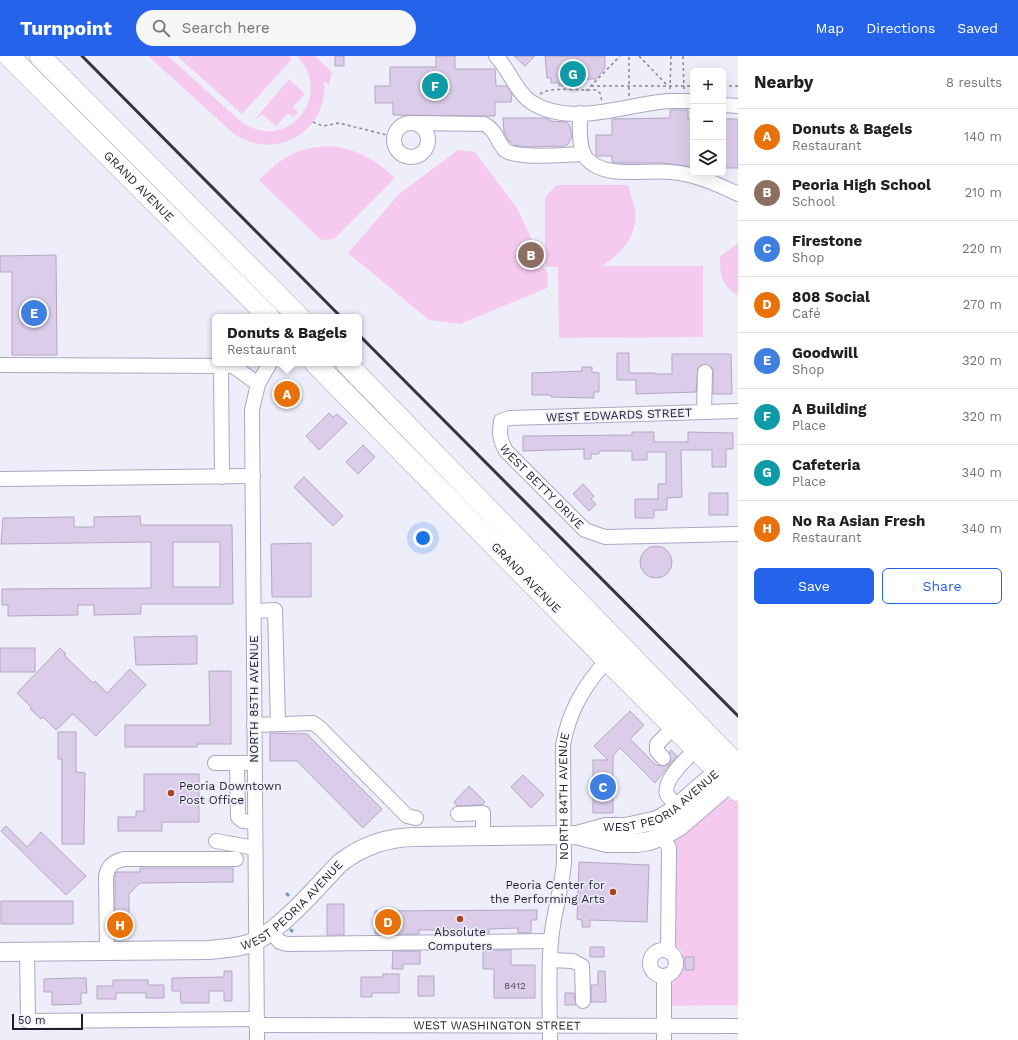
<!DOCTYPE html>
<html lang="en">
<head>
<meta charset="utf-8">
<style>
  :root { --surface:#fff; --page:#f6f6f6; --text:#202124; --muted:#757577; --line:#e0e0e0; --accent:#2563eb }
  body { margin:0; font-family:"Work Sans",sans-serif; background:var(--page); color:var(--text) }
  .controls { position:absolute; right:12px; top:12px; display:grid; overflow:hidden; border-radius:6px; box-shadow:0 4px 16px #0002 }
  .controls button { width:36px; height:36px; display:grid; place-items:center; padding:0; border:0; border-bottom:1px solid var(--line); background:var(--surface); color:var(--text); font:20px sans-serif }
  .scale { position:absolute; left:12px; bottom:10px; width:71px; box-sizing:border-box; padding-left:4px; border:2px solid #1f1e2a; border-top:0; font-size:11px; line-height:14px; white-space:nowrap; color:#1f1e2a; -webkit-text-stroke:3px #eeeefb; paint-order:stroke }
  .you { position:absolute; left:423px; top:482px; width:14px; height:14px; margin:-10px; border:3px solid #fff; border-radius:50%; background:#1a73e8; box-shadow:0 0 0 6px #1a73e833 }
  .badge { display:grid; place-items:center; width:26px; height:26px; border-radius:50%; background:var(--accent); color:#fff; font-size:13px; font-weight:700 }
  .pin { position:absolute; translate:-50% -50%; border:2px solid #fff; box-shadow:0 1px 4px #0006 }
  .popup { position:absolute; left:212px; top:258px; width:150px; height:52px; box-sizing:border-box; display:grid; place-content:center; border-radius:6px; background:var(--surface); filter:drop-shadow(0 1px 3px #0005); font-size:13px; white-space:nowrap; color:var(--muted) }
  .popup b { font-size:15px; color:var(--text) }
  .popup::after { content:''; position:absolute; left:50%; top:100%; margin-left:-8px; border:8px solid transparent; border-top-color:var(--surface) }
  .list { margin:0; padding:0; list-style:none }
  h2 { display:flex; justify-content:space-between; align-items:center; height:52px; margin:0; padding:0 16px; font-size:17px }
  h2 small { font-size:13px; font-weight:400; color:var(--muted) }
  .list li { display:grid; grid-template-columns:26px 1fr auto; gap:12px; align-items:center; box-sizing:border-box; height:56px; padding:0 16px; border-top:1px solid var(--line) }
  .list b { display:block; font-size:15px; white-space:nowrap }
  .list p { margin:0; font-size:13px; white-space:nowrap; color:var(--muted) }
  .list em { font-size:13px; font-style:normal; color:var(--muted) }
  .actions { display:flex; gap:8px; padding:12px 16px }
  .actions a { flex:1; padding:9px 0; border:1px solid var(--accent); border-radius:6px; text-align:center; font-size:14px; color:var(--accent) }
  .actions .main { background:var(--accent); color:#fff }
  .icon { flex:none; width:22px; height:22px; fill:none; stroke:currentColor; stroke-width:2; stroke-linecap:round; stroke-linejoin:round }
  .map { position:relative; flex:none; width:738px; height:984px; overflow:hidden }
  header { display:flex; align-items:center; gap:24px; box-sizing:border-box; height:56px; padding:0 20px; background:var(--accent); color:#fff }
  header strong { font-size:19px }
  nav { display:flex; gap:22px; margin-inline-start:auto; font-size:14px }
  .search { width:280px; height:36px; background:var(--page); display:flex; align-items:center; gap:10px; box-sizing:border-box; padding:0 14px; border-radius:22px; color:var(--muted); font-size:15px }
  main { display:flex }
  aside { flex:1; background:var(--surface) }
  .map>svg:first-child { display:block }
  .green { fill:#f5caee }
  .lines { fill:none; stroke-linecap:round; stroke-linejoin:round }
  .stream { stroke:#6794b9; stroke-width:3 }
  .building { fill:#dbcce9; stroke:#b5a6c3; fill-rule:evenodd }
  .minor-casing { stroke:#a8a8c6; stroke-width:16 }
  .major-casing { stroke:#a8a8c6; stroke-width:20 }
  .highway-casing { stroke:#a8a8c6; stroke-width:22 }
  .path { stroke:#878693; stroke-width:1.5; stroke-dasharray:3 3; stroke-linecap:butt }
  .minor { stroke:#fff; stroke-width:14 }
  .major { stroke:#fff; stroke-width:18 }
  .highway { stroke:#fff; stroke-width:21 }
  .rail { stroke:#353440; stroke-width:3 }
  .poi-dot { fill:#aa441e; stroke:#eeeefb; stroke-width:1.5 }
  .labels { text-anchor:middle; stroke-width:3; stroke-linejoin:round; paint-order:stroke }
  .number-label { font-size:10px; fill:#4e4a5a }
  .street-label { font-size:12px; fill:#1f1e2a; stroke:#eeeefb }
  .poi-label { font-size:12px; fill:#1f1e2a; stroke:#eeeefb; text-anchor:start }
</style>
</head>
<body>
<header>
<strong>Turnpoint</strong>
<div class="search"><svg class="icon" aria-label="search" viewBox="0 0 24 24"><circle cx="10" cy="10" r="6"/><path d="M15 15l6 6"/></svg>Search here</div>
<nav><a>Map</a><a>Directions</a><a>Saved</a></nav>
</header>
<main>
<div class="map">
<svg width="738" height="984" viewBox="0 0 738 984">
  <rect width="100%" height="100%" fill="#eeeefb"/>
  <path class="green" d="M148,0H168L239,64C284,100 336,41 297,0H315L332,16L329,29L324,25C329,76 275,106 234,78Z
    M177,0H288L292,3L242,58Z
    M289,23L305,38L293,51L298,56L293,61L288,57L276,70L262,58L257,63L256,62Z
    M329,90C356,92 376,104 395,122L334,183L321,184L259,124C283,101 295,92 329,90Z
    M458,94L475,96L517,152L548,218L547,232L460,268L429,264L348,197L399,138Z
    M556,129H628C630,137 633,145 635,153C639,179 621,199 601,210H703V281L559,282L558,211H545V142Z
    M738,187V239C722,232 719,216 720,200Z
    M726,742L738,747V949L670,950L671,925L683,896L662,879L661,812L665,789Z"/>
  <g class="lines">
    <path class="stream" d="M287,838L288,839
      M291,874L292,875"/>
  </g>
  <path class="building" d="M335,0H344V10H335Z
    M436,0H455V13H495L496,30H507L512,38L511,46H495V60L393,59V47H375V30H390V11H436Z
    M514,0H535L525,10Z
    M545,0H605V12L596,23H578V28L559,30V27H551V22H547Z
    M670,54H688V63H693V111L662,107H616L612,106V100H596V79H612V63L670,62Z
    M503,62H544L549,63V65L567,66L570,70L572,80L568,88L565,90L524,91L514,89L509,85L504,76Z
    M723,63H738V112H723Z
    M56,199L57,299H12V216H0V200Z
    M617,297H629V317H655V318H672V298H731L732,338H713V312L705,308L698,312L696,336L636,338V324H617Z
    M582,311H592V316L599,317V336H594V342L551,341V339H532V317L582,315Z
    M286,325L300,339L288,350L275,336Z
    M329,357L333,361L337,358L347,367L319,394L306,380Z
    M632,376H654V386H688V376L733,377V393H726V411H712V394H681L682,441L667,442V454H654V462H635V443H658V428H666V396H647V404H632V395H599V398H591V403H584V393L523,395V380L632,379Z
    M363,389L375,401L358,418L346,406Z
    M304,421L343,460L333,470L294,431Z
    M583,428L594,440L591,443L596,448L589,455L573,438Z
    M709,437H728V459H709Z
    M140,460L141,469H232L233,548H141V558L94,559V549H78V559L8,560V549H2V533L151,532V486L1,488L3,462L74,461V471H94V461ZM173,486H220V531H173Z
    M311,487V541H272L271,488Z
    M640 506a16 16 0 1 1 32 0a16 16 0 1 1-32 0Z
    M197,580V608L136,609L134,581Z
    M0,592H35V616H0Z
    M60,592L66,598L64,599L93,627L95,625L107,637L130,613L146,629L96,680L73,658L56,674L43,661L41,663L30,653L31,651L17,637Z
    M209,615H231V688H197V691H125V669H210Z
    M630,655L644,669L630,683L656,709L664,710L669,708L671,704L669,696L671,694L677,700L655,727L620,692L613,700V757H593V704H608L594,690Z
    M58,676H76V716L85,717L84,788H62V703H58Z
    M270,677L307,678L382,753L363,772L297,705H270Z
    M144,718H199V766H162V775H118V761H136V755H144Z
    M523,719L544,739L531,752L511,731Z
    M469,730L485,746L482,749L457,750L454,746Z
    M6,770L27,791L41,776L86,820L66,839L1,775Z
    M579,806L649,809L647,866L590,864V871H582V864L577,863Z
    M140,812H233V826L140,827L129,838V876H115V819L116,816H140Z
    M1,845H73V868H1Z
    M327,848H344V879H327Z
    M537,854V864H531V877H518V872L489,873V877L438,878V874H419V878H375V855Z
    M590,891H604V901H590Z
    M483,894H511V909H535V942H494V913H483Z
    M393,895H420V908H403V913H392Z
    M685,901H694V914H685Z
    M224,915H232V945H224V935H209V947H181L180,935H172V922L224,921Z
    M598,915H605L606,946H591V929H598Z
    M383,918H399V937H372V941H361V921H383Z
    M418,920H434V940H418Z
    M73,922H86L87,937H81V948L52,949V936H44V923Z
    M113,924H148V929H164V942H146V937H116V943H97V930H113Z
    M565,937H574L576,949H565Z"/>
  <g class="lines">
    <g class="minor-casing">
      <g id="minor">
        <path d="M496,0C509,13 516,36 531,46C572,72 625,48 669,45C677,45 685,45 693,45"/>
        <path d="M723,49L738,50"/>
        <path d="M580,57C580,70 578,91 586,102C604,124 647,113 671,116C695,118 717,128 738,138"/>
        <path d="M414,67L484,68C497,74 496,85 505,94C517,104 567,98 584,98"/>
        <circle cx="411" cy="84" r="17"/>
        <path d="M0,309L233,310L258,328"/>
        <path d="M221,311L222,421"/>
        <path id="s1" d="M738,355L510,362L501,365C499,378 500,384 506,395L585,474L605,481L738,478"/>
        <path d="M704,356L705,316"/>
        <path d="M0,423L253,420"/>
        <path d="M254,555L275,554L278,668"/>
        <path d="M254,669L313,667L320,672L407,760L416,762"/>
        <path d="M663,702L657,695V688L674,671"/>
        <path d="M215,707H246"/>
        <path d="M237,707L238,761L243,765L255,766"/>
        <path d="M677,751C674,747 669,742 667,738C662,725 688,701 696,693"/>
        <path d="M458,758L483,757V780"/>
        <path d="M663,780L669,792L668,895"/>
        <path d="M216,785L255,792"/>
        <path d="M270,875L280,886L287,888L551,885"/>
        <circle cx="663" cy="907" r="13"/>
        <path d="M27,895L28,965L256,963"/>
        <path d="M107,895L106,820C108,809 114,805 124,803H236"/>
        <path d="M550,904L573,905L582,910L583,945"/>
        <path d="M664,920V984"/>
        <path id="s2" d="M256,969L738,970"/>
        <path d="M257,984L252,354L258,328L270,307"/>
        <path id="s3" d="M550,984C550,951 548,917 551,885C553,858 562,833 564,806L563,689C569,655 584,630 607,604"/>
      </g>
    </g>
    <g class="major-casing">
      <g id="major">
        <path id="s4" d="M577,779L606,771H626L657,764L671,756L729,706"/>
        <path id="s5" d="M0,896L210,894C225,892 242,892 256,885C284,870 317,831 340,807C362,790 388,781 416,781L576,779L607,787H637L649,785L663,780L679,771L738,720"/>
      </g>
    </g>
    <g class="highway-casing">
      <g id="highway">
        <path id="s6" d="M9,0L269,261"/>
        <path d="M40,0L299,261"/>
        <path id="s7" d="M315,307L607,604L738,735"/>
        <path d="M346,307L738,710"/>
      </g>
    </g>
    <path class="path" d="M639,0L668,30
      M683,0L684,34
      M591,30H693
      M723,30H738
      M670,33L671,0
      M586,35L620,0
      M540,38C550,30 582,35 596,34L600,37L602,45
      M629,40V0
      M313,66L323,70L339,67L395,81"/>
    <use href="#minor" class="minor"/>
    <use href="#major" class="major"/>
    <use href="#highway" class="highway"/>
    <path class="rail" d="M82,0L341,261
      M359,279L738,660"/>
  </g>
  <g class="poi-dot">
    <circle cx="171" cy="737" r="4"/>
    <circle cx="613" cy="836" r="4"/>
    <circle cx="460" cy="863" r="4"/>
  </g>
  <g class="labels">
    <g class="number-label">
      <text x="515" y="933">8412</text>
    </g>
    <g class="street-label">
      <text dy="4" stroke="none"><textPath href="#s6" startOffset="184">GRAND AVENUE</textPath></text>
      <text transform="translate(619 359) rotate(-2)" y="4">WEST EDWARDS STREET</text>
      <text dy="4" stroke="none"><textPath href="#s1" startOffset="319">WEST BETTY DRIVE</textPath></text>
      <text dy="4" stroke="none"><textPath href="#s7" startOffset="301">GRAND AVENUE</textPath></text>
      <text transform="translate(254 643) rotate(-90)" y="4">NORTH 85TH AVENUE</text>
      <text dy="4" stroke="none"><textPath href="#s3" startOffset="245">NORTH 84TH AVENUE</textPath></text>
      <text dy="4" stroke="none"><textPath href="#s4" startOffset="93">WEST PEORIA AVENUE</textPath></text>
      <text dy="4" stroke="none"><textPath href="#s5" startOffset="307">WEST PEORIA AVENUE</textPath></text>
      <text dy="4" stroke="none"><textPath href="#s2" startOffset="241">WEST WASHINGTON STREET</textPath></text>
    </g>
    <g class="poi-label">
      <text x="179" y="734">Peoria Downtown<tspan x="179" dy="14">Post Office</tspan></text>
      <text x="605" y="833" text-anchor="end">Peoria Center for<tspan x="605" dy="14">the Performing Arts</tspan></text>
      <text x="460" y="880" text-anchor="middle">Absolute<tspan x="460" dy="14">Computers</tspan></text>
    </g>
  </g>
</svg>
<div class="controls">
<button>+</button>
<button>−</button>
<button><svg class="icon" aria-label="layers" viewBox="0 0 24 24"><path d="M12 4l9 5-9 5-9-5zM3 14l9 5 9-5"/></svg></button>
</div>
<div class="scale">50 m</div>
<div class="you"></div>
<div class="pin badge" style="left:287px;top:338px;background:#e8710a">A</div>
<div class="popup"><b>Donuts &amp; Bagels</b>Restaurant</div>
<div class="pin badge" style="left:531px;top:199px;background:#8d6e63">B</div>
<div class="pin badge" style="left:603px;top:731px;background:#3f7fe0">C</div>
<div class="pin badge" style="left:388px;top:866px;background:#e8710a">D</div>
<div class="pin badge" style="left:34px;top:257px;background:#3f7fe0">E</div>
<div class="pin badge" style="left:435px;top:30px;background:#0f9aa8">F</div>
<div class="pin badge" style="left:573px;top:18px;background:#0f9aa8">G</div>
<div class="pin badge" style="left:120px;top:869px;background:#e8710a">H</div>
</div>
<aside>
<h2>Nearby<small>8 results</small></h2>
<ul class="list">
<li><span class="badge" style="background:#e8710a">A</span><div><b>Donuts &amp; Bagels</b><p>Restaurant</p></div><em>140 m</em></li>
<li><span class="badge" style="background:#8d6e63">B</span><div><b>Peoria High School</b><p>School</p></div><em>210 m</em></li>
<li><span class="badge" style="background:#3f7fe0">C</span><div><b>Firestone</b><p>Shop</p></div><em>220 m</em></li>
<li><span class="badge" style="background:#e8710a">D</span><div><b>808 Social</b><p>Café</p></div><em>270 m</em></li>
<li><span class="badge" style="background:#3f7fe0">E</span><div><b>Goodwill</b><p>Shop</p></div><em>320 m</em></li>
<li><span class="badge" style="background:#0f9aa8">F</span><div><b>A Building</b><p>Place</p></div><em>320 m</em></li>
<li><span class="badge" style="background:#0f9aa8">G</span><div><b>Cafeteria</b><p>Place</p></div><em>340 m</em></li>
<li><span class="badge" style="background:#e8710a">H</span><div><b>No Ra Asian Fresh</b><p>Restaurant</p></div><em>340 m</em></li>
</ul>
<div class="actions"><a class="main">Save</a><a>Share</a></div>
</aside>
</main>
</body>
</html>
